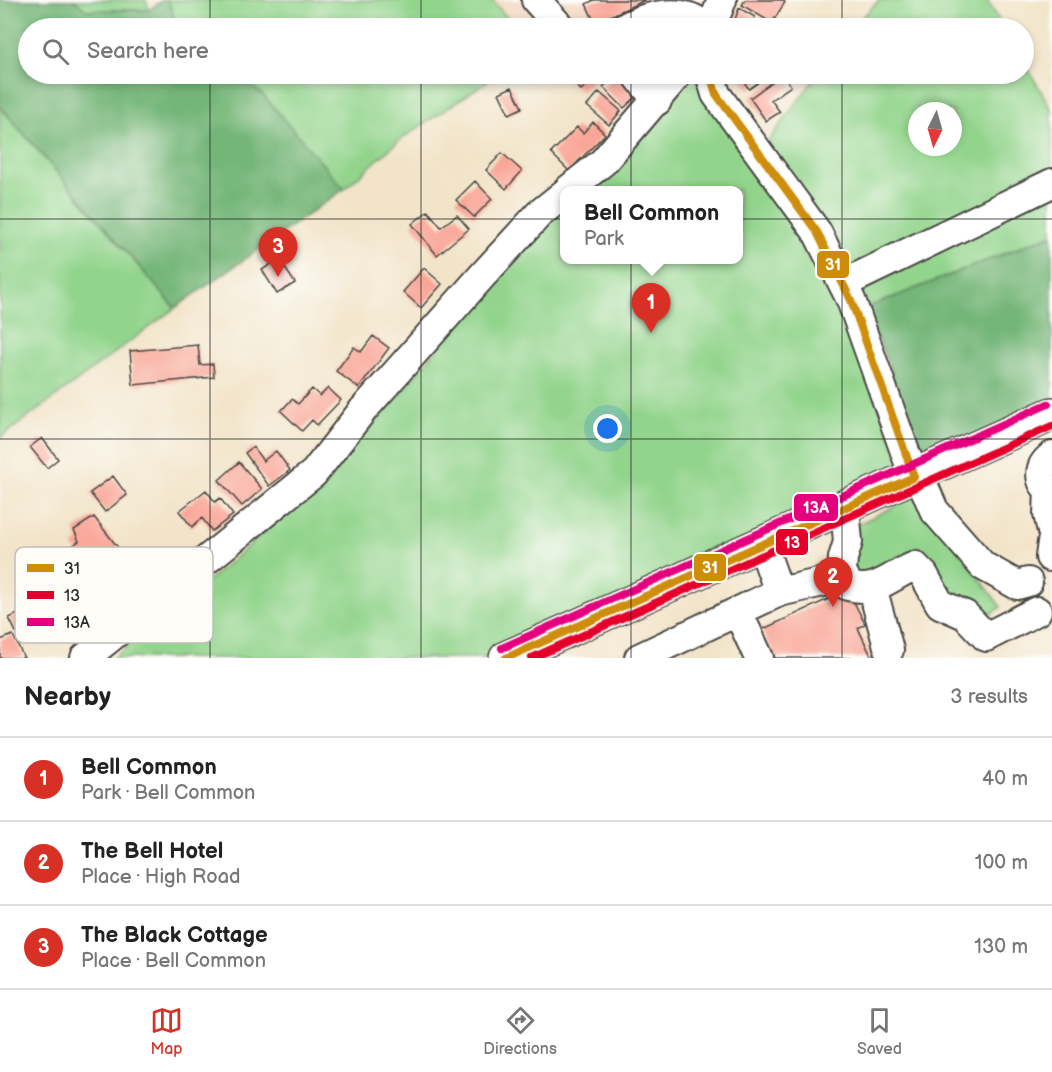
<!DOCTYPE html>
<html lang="en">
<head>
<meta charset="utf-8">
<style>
  :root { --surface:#fff; --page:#f2f2f2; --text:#222; --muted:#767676; --line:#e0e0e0; --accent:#d93025 }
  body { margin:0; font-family:"Balsamiq Sans",sans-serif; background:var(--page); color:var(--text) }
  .compass { position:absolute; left:908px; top:102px; width:54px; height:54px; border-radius:50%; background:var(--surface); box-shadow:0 3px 9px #0003; rotate:185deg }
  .you { position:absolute; left:608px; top:429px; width:21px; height:21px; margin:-15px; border:4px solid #fff; border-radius:50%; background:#1a73e8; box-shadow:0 0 0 9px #1a73e833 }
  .badge { display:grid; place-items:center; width:39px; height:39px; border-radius:50%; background:var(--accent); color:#fff; font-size:20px; font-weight:700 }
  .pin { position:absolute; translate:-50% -50px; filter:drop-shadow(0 2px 3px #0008) }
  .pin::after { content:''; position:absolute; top:32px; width:21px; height:18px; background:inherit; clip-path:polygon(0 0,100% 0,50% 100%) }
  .popup { position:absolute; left:560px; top:186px; width:183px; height:78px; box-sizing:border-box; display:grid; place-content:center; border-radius:12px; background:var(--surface); filter:drop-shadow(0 2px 4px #0005); font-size:20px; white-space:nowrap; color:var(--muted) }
  .popup b { font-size:22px; color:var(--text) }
  .popup::after { content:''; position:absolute; left:50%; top:100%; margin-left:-12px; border:12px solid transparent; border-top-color:var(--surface) }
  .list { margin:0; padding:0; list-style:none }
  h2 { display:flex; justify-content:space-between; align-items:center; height:78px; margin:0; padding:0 24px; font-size:26px }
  h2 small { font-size:20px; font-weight:400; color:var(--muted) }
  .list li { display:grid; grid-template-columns:39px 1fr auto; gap:18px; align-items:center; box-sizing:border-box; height:84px; padding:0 24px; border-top:2px solid var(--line) }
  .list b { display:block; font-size:22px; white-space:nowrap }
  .list p { margin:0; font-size:20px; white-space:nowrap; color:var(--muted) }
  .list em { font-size:20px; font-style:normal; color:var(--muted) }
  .icon { flex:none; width:33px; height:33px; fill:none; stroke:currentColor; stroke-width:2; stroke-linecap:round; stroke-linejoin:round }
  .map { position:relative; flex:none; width:1052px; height:658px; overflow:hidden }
  .search { position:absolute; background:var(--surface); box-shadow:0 3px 9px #0003; left:18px; right:18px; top:18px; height:66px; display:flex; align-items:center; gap:15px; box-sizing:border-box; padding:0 21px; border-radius:33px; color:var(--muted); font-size:22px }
  .sheet { height:330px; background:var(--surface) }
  nav { display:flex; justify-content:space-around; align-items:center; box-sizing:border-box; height:84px; border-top:2px solid var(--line); background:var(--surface); font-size:16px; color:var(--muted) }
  nav a { display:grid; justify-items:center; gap:3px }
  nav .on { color:var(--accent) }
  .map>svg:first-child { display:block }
  .built { fill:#f2d5be }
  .green { fill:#92d48c; stroke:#5e805c; stroke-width:1.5; fill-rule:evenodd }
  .forest { fill:#75b678; stroke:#507052; stroke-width:1.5 }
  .building { fill:#f9a697 }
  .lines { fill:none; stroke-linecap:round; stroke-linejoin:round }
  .minor-casing { stroke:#494743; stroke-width:32 }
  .major-casing { stroke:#494743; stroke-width:36 }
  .minor { stroke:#fff; stroke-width:28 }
  .major { stroke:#fff; stroke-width:33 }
  .bus-1-casing { stroke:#fdfcf7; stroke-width:12 }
  .bus-2-casing { stroke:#fdfcf7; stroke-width:12 }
  .bus-3-casing { stroke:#fdfcf7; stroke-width:12 }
  .bus-1 { stroke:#ce8d09; stroke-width:8 }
  .bus-2 { stroke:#e4002b; stroke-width:8 }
  .bus-3 { stroke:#e5007d; stroke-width:8 }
  .grid { fill:none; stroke:#2b2b2b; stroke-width:1.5; stroke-opacity:0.55 }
  .key { fill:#fdfcf7; stroke:#bebdba; stroke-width:1.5 }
  .key-label { font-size:16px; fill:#2b2b2b }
  .line-badge { stroke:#fdfcf7; stroke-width:2 }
  .badge-label { font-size:16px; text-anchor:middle; font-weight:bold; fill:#fff }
</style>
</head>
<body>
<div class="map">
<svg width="1052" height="658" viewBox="0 0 1052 658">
  <rect width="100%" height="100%" fill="#fdfcf7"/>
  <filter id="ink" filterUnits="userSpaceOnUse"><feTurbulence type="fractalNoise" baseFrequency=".0167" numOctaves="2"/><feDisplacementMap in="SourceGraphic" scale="12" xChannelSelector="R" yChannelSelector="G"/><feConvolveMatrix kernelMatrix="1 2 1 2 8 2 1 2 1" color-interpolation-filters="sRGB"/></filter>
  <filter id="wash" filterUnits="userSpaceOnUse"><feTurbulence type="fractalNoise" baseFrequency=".008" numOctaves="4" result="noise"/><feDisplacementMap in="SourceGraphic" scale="24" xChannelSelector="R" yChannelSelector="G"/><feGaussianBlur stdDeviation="1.35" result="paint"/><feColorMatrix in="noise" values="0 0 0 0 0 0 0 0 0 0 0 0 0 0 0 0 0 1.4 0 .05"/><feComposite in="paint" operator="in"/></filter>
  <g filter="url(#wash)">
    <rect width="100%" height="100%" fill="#f2e4c9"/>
    <path class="built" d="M492,0H707L697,28H516Z
      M558,74H607L581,95Z"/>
    <path class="green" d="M74,0H146L149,10H85Z
      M168,0H492L516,28H182L176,24Z
      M879,0H987L1004,28H852Z
      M1024,62L1052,110V234L868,308L766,144L818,74H1024ZM917,111H953V147H917Z
      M236,74H498L400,140L344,189L264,96Z
      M688,74L695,75L703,95L827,266L902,466L496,658H113C212,579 312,497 395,400C444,342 491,281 538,222L564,205V260H738V190H582Z
      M0,107L175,308L0,438Z
      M918,495L1001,607L980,622L949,603L914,558L902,554L871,572L859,576L852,567L850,528Z"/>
    <path class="forest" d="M0,0H74L86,10H149L162,0H168L176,24L182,28H28V74H236L264,96L344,189L175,308L0,106Z
      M1052,235V400L926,462L866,308Z"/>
    <g id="blocks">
      <path class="building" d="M594,0H645L595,23L586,4Z
        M745,0H781L785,2L772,23L742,5Z
        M739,8L755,17L752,23L762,28H732Z
        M564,74H600L581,90Z
        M738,74H770L749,89Z
        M783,74L791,86L771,100L780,112L766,121L750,98Z
        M616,75L637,96L624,108L603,87Z
        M512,87L522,108L509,114L499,93Z
        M599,92L621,111L609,125L587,106Z
        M593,122L605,134L569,171L551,153L577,127L583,133Z
        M502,153L522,171L506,189L486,170Z
        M475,181L492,199L474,217L456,200Z
        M428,211L441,227L457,215L469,229L437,255L412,224Z
        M279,259L295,283L277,294L262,270Z
        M424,268L442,284L421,308L403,292Z
        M373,336L389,348L359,388L336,371L354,347L361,352Z
        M198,345L200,365L213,364L214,377L133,385L130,351Z
        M328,388L341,400L317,425L312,420L302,431L281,411L292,399L298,404L312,389L320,396Z
        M42,438L58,459L47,468L30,447Z
        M253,447L263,461L276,451L290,470L269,486L245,453Z
        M239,462L262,489L242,506L219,480Z
        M113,476L127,495L105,512L90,493Z
        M206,490L215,502L220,498L233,515L212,531L202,518L192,527L179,511Z
        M94,517L120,550L95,570L72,546L79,541L74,530Z
        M68,560L77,574L67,581L58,567Z
        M74,581L100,616L71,638L45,603Z
        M848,590L865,624L858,628L872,658H775L761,630Z
        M24,611L29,620L47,611L54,625L27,637L23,629L16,632L9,618Z
        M13,635L24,658H0V640Z"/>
    </g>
  </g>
  <g filter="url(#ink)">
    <use href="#blocks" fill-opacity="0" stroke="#494743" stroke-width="1.5"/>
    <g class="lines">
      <g class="minor-casing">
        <path id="minor" d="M536,0L561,28
          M624,28C641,18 668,10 689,17C696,19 703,25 710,28
          M711,28L722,0
          M636,74L657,101
          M710,74L716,94L817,232L851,300L914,477
          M568,190L603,162L678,74
          M843,284L1052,183
          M1052,456C1038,466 1037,482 1052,492
          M919,475L934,510L983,566L1017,585L1028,582
          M1049,490L1048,514L1052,531
          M845,507L848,542L843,558L842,571L848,586C878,594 889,576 915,566L924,575L940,604L965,615L986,637L1037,611
          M1050,557L1052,542
          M872,587L889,650
          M779,592L845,577
          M738,612L759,658
          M85,658L314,473L363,410L482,276L539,214L564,194
          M639,658L779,592L762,544"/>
      </g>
      <g class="major-casing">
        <path id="major" d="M506,658L1052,414"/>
      </g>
      <use href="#minor" class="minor"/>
      <use href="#major" class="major"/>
      <g class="bus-1-casing">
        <path id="bus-1" d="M710,74L716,94L817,232L851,300L914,477
          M506,658L914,477"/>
      </g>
      <g class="bus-2-casing">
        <path id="bus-2" d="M532,658L1052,426"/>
      </g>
      <g class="bus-3-casing">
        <path id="bus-3" d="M502,648L1048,404"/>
      </g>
      <use href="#bus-1" class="bus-1"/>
      <use href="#bus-2" class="bus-2"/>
      <use href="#bus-3" class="bus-3"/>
    </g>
  </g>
  <path class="grid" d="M210,0V28M421,0V28M631,0V28M842,0V28M210,74V658M421,74V658M631,74V658M842,74V658M0,219H1052M0,439H1052"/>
  <rect x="15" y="547" width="198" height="96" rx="9" class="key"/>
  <rect x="27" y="564" width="27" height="8" fill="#ce8d09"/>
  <rect x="27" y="591" width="27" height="8" fill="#e4002b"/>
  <rect x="27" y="618" width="27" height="8" fill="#e5007d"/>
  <g class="key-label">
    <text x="64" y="574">31</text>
    <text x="64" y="601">13</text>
    <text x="64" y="628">13A</text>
  </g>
  <g class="line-badge">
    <rect x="816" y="250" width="34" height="29" rx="6" fill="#ce8d09"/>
    <rect x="793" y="493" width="46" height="29" rx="6" fill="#e5007d"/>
    <rect x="775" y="528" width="34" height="28" rx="6" fill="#e4002b"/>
    <rect x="693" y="553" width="34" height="29" rx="6" fill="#ce8d09"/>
  </g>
  <g class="badge-label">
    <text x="833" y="270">31</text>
    <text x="816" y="513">13A</text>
    <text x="792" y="548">13</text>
    <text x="710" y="573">31</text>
  </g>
</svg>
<svg class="compass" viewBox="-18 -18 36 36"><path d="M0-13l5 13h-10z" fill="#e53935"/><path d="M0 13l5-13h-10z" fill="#767676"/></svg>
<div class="you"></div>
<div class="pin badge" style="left:651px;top:333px">1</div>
<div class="popup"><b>Bell Common</b>Park</div>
<div class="pin badge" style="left:833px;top:607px">2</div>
<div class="pin badge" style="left:278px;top:277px">3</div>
<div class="search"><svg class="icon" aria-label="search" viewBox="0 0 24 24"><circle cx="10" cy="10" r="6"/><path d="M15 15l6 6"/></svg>Search here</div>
</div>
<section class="sheet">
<h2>Nearby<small>3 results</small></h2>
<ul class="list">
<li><span class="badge">1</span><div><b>Bell Common</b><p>Park · Bell Common</p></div><em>40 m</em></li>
<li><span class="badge">2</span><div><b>The Bell Hotel</b><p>Place · High Road</p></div><em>100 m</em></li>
<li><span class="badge">3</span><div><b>The Black Cottage</b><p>Place · Bell Common</p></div><em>130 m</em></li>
</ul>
</section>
<nav>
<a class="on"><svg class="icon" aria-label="map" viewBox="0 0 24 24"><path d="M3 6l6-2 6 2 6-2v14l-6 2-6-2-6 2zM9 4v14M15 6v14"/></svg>Map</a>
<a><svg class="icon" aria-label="directions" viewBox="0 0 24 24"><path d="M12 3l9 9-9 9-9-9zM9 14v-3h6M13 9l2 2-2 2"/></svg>Directions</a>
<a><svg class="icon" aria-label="saved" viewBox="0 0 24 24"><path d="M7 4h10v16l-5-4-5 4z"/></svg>Saved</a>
</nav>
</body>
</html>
